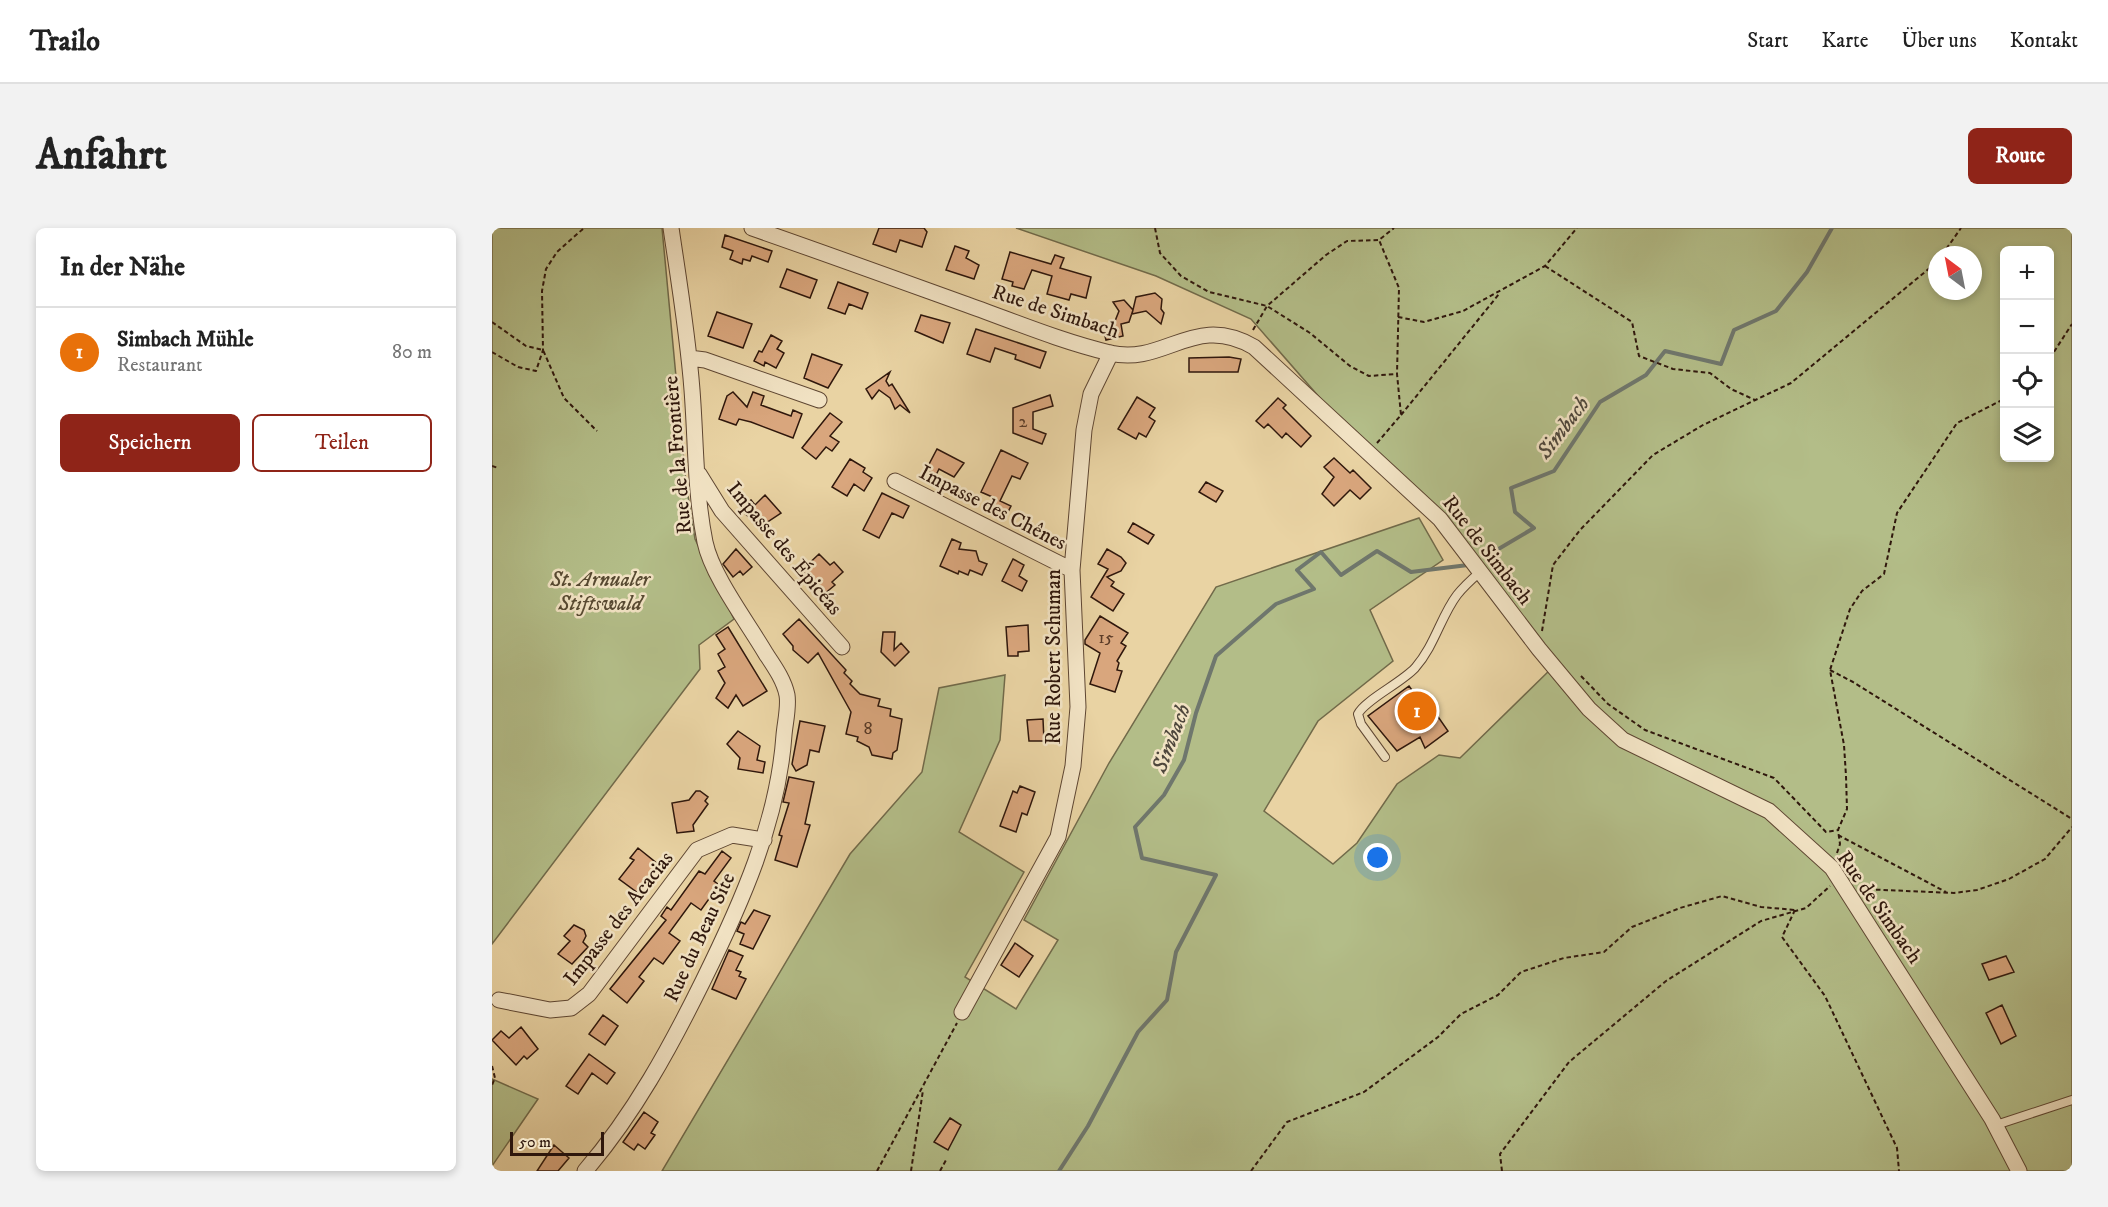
<!DOCTYPE html>
<html lang="de">
<head>
<meta charset="utf-8">
<style>
  :root { --surface:#fff; --page:#f2f2f2; --text:#222; --muted:#767676; --line:#e0e0e0; --accent:#8f2418 }
  body { margin:0; font-family:"IM FELL DW Pica",serif; background:var(--page); color:var(--text) }
  .controls { position:absolute; right:18px; top:18px; display:grid; overflow:hidden; border-radius:9px; box-shadow:0 3px 9px #0003 }
  .controls button { width:54px; height:54px; display:grid; place-items:center; padding:0; border:0; border-bottom:2px solid var(--line); background:var(--surface); color:var(--text); font:30px sans-serif }
  .compass { position:absolute; left:1436px; top:18px; width:54px; height:54px; border-radius:50%; background:var(--surface); box-shadow:0 3px 9px #0003; rotate:328deg }
  .scale { position:absolute; left:18px; bottom:15px; width:94px; box-sizing:border-box; padding-left:6px; border:3px solid #2f170c; border-top:0; font-size:16px; line-height:21px; white-space:nowrap; color:#2f170c; -webkit-text-stroke:4px #f1e2c3; paint-order:stroke }
  .you { position:absolute; left:886px; top:630px; width:21px; height:21px; margin:-15px; border:4px solid #fff; border-radius:50%; background:#1a73e8; box-shadow:0 0 0 9px #1a73e833 }
  .badge { display:grid; place-items:center; width:39px; height:39px; border-radius:50%; background:var(--accent); color:#fff; font-size:20px; font-weight:700 }
  .pin { position:absolute; translate:-50% -50%; border:3px solid #fff; box-shadow:0 2px 6px #0006 }
  .list { margin:0; padding:0; list-style:none }
  h2 { display:flex; justify-content:space-between; align-items:center; height:78px; margin:0; padding:0 24px; font-size:26px }
  h2 small { font-size:20px; font-weight:400; color:var(--muted) }
  .list li { display:grid; grid-template-columns:39px 1fr auto; gap:18px; align-items:center; box-sizing:border-box; height:90px; padding:0 24px; border-top:2px solid var(--line) }
  .list b { display:block; font-size:22px; white-space:nowrap }
  .list p { margin:0; font-size:20px; white-space:nowrap; color:var(--muted) }
  .list em { font-size:20px; font-style:normal; color:var(--muted) }
  .actions { display:flex; gap:12px; padding:18px 24px }
  .actions a { flex:1; padding:14px 0; border:2px solid var(--accent); border-radius:9px; text-align:center; font-size:21px; color:var(--accent) }
  .actions .main { background:var(--accent); color:#fff }
  .icon { flex:none; width:33px; height:33px; fill:none; stroke:currentColor; stroke-width:2; stroke-linecap:round; stroke-linejoin:round }
  .map { position:relative; flex:none; width:1580px; height:943px; overflow:hidden; border-radius:9px }
  header { display:flex; align-items:center; gap:36px; box-sizing:border-box; height:84px; padding:0 30px; background:var(--surface); border-bottom:2px solid var(--line) }
  header strong { font-size:28px }
  nav { display:flex; gap:33px; margin-inline-start:auto; font-size:21px }
  .intro { display:flex; align-items:center; justify-content:space-between; box-sizing:border-box; height:144px; padding:0 36px }
  h1 { margin:0; font-size:42px }
  .button { padding:15px 27px; border-radius:9px; background:var(--accent); color:#fff; font-size:21px; font-weight:700 }
  main { display:flex; gap:36px; padding:0 36px }
  aside { flex:1; background:var(--surface); border-radius:9px; box-shadow:0 3px 9px #0003 }
  .map>svg:first-child { display:block }
  .green { fill:#b3bd88; stroke:#716a4a; stroke-width:1.5; fill-rule:evenodd }
  .lines { fill:none; stroke-linecap:round; stroke-linejoin:round }
  .stream { stroke:#6f776d; stroke-width:4 }
  .building { fill:#d9a67d; stroke:#2f170c; stroke-width:1.5 }
  .service-casing { stroke:#5e4632; stroke-width:10 }
  .minor-casing { stroke:#5e4632; stroke-width:17 }
  .path { stroke:#2f170c; stroke-width:2; stroke-dasharray:4.5 3; stroke-linecap:butt }
  .service { stroke:#f1e2c3; stroke-width:8 }
  .minor { stroke:#f1e2c3; stroke-width:15 }
  .labels { text-anchor:middle; stroke-width:5; stroke-linejoin:round; paint-order:stroke }
  .number-label { font-size:18px; fill:#5a3b28 }
  .street-label { font-size:21px; fill:#2f170c; stroke:#f1e2c3 }
  .park-label { font-size:21px; font-style:italic; fill:#574931; stroke:#f1e2c3 }
  .water-label { font-size:22px; font-style:italic; fill:#4f473c; stroke:#f1e2c3 }
</style>
</head>
<body>
<header>
<strong>Trailo</strong>
<nav><a>Start</a><a>Karte</a><a>Über uns</a><a>Kontakt</a></nav>
</header>
<div class="intro"><h1>Anfahrt</h1><a class="button">Route</a></div>
<main>
<aside>
<h2>In der Nähe<small></small></h2>
<ul class="list">
<li><span class="badge" style="background:#e8710a">1</span><div><b>Simbach Mühle</b><p>Restaurant</p></div><em>80 m</em></li>
</ul>
<div class="actions"><a class="main">Speichern</a><a>Teilen</a></div>
</aside>
<div class="map">
<svg width="1580" height="943" viewBox="0 0 1580 943">
  <rect width="100%" height="100%" fill="#e9d3a3"/>
  <filter id="stains"><feTurbulence type="fractalNoise" baseFrequency=".00333" numOctaves="4"/><feColorMatrix values="0 0 0 0 .2 0 0 0 0 .09 0 0 0 0 .02 0 0 0 .5 -.17"/></filter>
  <radialGradient id="worn" r=".72"><stop offset=".6" stop-color="#630" stop-opacity="0"/><stop offset="1" stop-color="#630" stop-opacity=".3"/></radialGradient>
  <path class="green" d="M0,0H170L194,255L203,311L242,391L207,417L208,441L0,716Z
    M524,0H1580V943H170L358,626L430,544L447,460L513,447L508,512L467,604L532,644L473,749L524,781L566,712L532,692L617,535L724,359L927,290L951,332L878,382L901,433L826,493L772,583L841,636L865,615L905,556L947,527L968,530L1062,438L988,344L876,225L759,91L664,48ZM1512,22H1558V230H1512ZM1445,27H1481V63H1445Z
    M0,851L46,871L0,938Z"/>
  <g class="lines">
    <path class="stream" d="M998,326L1042,300L1023,284L1019,260L1062,243L1108,174L1154,147L1173,123L1229,136L1242,102L1284,83L1315,44L1340,0
      M567,943L596,898L646,804L675,772L684,724L724,647L650,630L643,599L672,567L692,532L704,485L724,428L784,376L822,361L805,342L829,324L849,347L885,323L919,344L976,337"/>
  </g>
  <path class="building" d="M387,0H432L435,4L430,19L408,12L404,24L381,16Z
    M233,7L280,23L276,34L260,28L258,33L251,31L250,36L238,31L241,23L230,19Z
    M463,18L477,23L474,30L487,37L482,51L454,42Z
    M518,24L559,36L563,27L572,30L568,40L599,49L594,70L579,66L577,72L555,66L560,48L540,42L532,61L520,58L521,54L510,51Z
    M295,41L325,52L318,70L288,59Z
    M346,54L376,65L370,81L357,76L353,86L336,80Z
    M663,65L670,71L669,81L672,85L669,96L654,83L640,86L644,69Z
    M632,72L641,82L637,94L629,96L631,108L614,112L611,100L621,98L627,83L621,74Z
    M225,84L260,96L251,120L216,108Z
    M429,87L458,95L451,115L423,103Z
    M484,101L554,124L548,140L523,131L524,127L503,120L498,134L475,126Z
    M279,107L290,113L285,121L292,125L284,140L273,134L272,138L262,133L267,123L270,124Z
    M320,126L350,137L336,160L312,150Z
    M737,129L749,131L746,144H697V130Z
    M398,144L394,153L397,158L400,156L418,185L408,177L403,181L398,170L387,162L380,171L374,161Z
    M241,164L255,179L261,164L272,168L269,177L299,188L301,182L310,186L301,210L259,194L247,191L244,197L227,191L235,168Z
    M558,167L561,178L541,184V201L554,206L550,216L521,205V180Z
    M645,169L663,180L657,189L663,193L654,209L647,205L644,211L626,201Z
    M786,170L794,177L791,180L819,208L809,219L794,205L790,210L776,196L772,200L764,193Z
    M338,185L350,194L338,208L347,214L340,223L334,219L324,231L310,220Z
    M445,221L472,235L462,249L447,241L444,247L434,242Z
    M509,222L536,235L528,251L520,248L508,273L519,278L514,288L497,280L502,270L505,271L489,264Z
    M842,230L858,245L861,242L879,260L868,271L858,262L842,278L830,266L842,249L832,239Z
    M358,231L373,240L371,244L380,250L372,263L362,256L355,268L340,259Z
    M714,254L731,263L724,274L707,264Z
    M390,265L417,278L411,290L400,285L387,310L371,302Z
    M273,267L289,285L268,299L250,283L259,272L263,277Z
    M641,295L662,307L656,316L636,304Z
    M460,311L469,315L467,321L484,323L487,333L495,336L490,347L478,342L476,347L467,343L466,346L448,338Z
    M244,321L260,339L251,347L248,343L241,349L231,336Z
    M615,321L629,329L634,335L629,343L615,349L622,354L619,358L632,366L621,383L599,369L616,341L606,336Z
    M327,326L338,337L342,334L351,344L340,354L343,357L331,367L310,342Z
    M521,331L532,337L527,348L535,353L530,363L510,353Z
    M608,388L636,405L629,415L634,418L625,433L627,435L625,442L630,443L623,464L598,456L608,425L593,416V412Z
    M307,391L354,442L352,445L360,453L358,456L368,466L388,471L386,478L399,481L398,488L410,491L405,522L401,525L400,531L380,527L377,519L365,513L366,509L354,506L359,484L326,425L316,435L301,422V418L291,406Z
    M536,397L537,423L526,424V428H516L514,399Z
    M236,399L275,463L251,478L244,467L236,480L224,470L233,455L226,443L233,439L226,426L233,421L224,407Z
    M391,404H403L402,422L409,415L417,424L403,438L389,424Z
    M917,458L935,483L940,480L956,503L933,520L928,509L905,523L876,488Z
    M551,491L552,513H537L535,492Z
    M308,493L333,498L327,524L318,522L315,537L304,543L300,536Z
    M246,503L268,518L265,532L273,534L271,545L246,541L248,530L235,516Z
    M297,549L322,554L313,596L318,597L305,639L283,632L290,608L287,607L297,575L291,574Z
    M528,558L543,564L535,587L530,585L524,604L508,598L521,563L525,565Z
    M204,563H208L216,569L213,573L216,576L201,597L202,603L185,605L180,575L197,572Z
    M146,620L167,637L146,665L127,651L142,632L138,630Z
    M230,623L239,630L222,653L227,657L209,682L199,675L177,705L188,713L171,736L162,730L147,749L152,753L135,775L118,761L174,692L169,688L175,679L179,682L207,643L213,646Z
    M262,682L278,688L261,721L248,716L252,706L245,703L249,694L253,696Z
    M82,697L92,702L94,708L91,714L96,719L80,736L66,726L78,713L72,708Z
    M523,715L541,728L527,749L509,737Z
    M237,722L251,728L244,742L249,744L247,748L254,751L244,771L220,761Z
    M1514,728L1522,744L1497,752L1490,736Z
    M1510,777L1524,808L1509,816L1494,785Z
    M111,787L126,798L113,817L97,806Z
    M29,799L46,821L35,831L32,828L24,837L0,812L9,803L17,810Z
    M97,826L123,845L115,856L100,845L86,866L74,858Z
    M152,884L166,894L159,905L163,907L153,921L146,916L142,922L131,914Z
    M458,890L469,897L456,922L442,914Z
    M62,917L77,930L66,943H45Z"/>
  <g class="lines">
    <g class="service-casing">
      <path id="service" d="M893,529L869,496L866,486C873,472 909,455 923,440C943,417 949,388 965,367C972,358 980,351 988,344
        M1504,897L1580,872"/>
    </g>
    <g class="minor-casing">
      <path id="minor" d="M260,0C335,26 409,53 484,80C528,96 572,114 618,125C673,138 702,84 762,119L948,291L1047,421L1097,481L1131,512L1277,583L1340,640L1500,891L1527,943
        M197,130L213,132L327,172
        M207,246L230,283L350,419
        M403,253L580,342
        M7,772L58,782L79,780L97,766L205,622L240,607L272,612
        M470,784L566,609L581,538L586,479L580,342L592,202L599,166L619,125
        M93,943C142,886 178,820 211,753C249,676 286,594 292,507C293,495 297,479 295,467C292,452 282,438 274,426C256,395 220,348 213,314C203,264 204,213 200,162C196,108 187,54 179,0"/>
    </g>
    <path class="path" d="M663,0L668,25L689,48L717,64L775,78L818,105L858,138L877,148L905,146
      M1450,27L1469,0
      M1053,38L1140,94L1147,128L1181,141L1218,145L1239,161L1263,172
      M906,89L932,94L971,83L1053,38L1085,0
      M0,94L34,118L51,122L72,170L105,203
      M761,102L775,78L834,27L855,13L887,12L902,0
      M0,124L26,139L44,143L51,122L50,63L54,41L65,24L92,0
      M1558,130L1580,96
      M909,187L1007,66
      M885,215L909,187L905,146L907,60L887,12
      M0,238L6,240
      M1050,403L1061,337L1088,302L1161,227L1211,197L1299,155L1445,34
      M1338,442L1361,454L1580,591
      M1089,448L1116,476L1153,502L1282,550L1334,604L1346,602
      M1346,607L1454,664
      M1345,625L1348,616L1346,602L1355,581L1354,548L1352,517L1338,442L1358,381L1370,363L1392,346L1405,285L1465,195L1512,171
      M1369,661L1462,665L1485,662L1517,651L1553,631L1580,599
      M1303,682L1290,709L1333,768L1405,920L1407,943
      M0,838L3,850L0,857
      M385,943L465,795
      M419,943L431,862
      M448,943L454,932
      M759,943L795,894L872,864L946,809L969,786L1006,767L1029,744L1072,730L1112,724L1140,699L1188,680L1230,668L1269,679L1303,682
      M1010,943L1008,926L1077,834L1174,753L1269,693L1314,680L1338,658"/>
    <use href="#service" class="service"/>
    <use href="#minor" class="minor"/>
  </g>
  <g class="labels">
    <g class="number-label">
      <text x="531" y="199">2</text>
      <text x="614" y="415">15</text>
      <text x="376" y="506">8</text>
    </g>
    <g class="street-label">
      <text transform="translate(564 83) rotate(18)" y="7">Rue de Simbach</text>
      <text transform="translate(185 227) rotate(-95)" y="7">Rue de la Frontière</text>
      <text transform="translate(501 279) rotate(27)" y="7">Impasse des Chênes</text>
      <text transform="translate(293 320) rotate(50)" y="7">Impasse des Épicéas</text>
      <text transform="translate(996 322) rotate(52)" y="7">Rue de Simbach</text>
      <text transform="translate(561 429) rotate(-90)" y="7">Rue Robert Schuman</text>
      <text transform="translate(1388 679) rotate(55)" y="7">Rue de Simbach</text>
      <text transform="translate(126 690) rotate(-52)" y="7">Impasse des Acacias</text>
      <text transform="translate(207 709) rotate(-65)" y="7">Rue du Beau Site</text>
    </g>
    <g class="park-label">
      <text x="108" y="358">St. Arnualer<tspan x="108" dy="24">Stiftswald</tspan></text>
    </g>
    <g class="water-label">
      <text transform="translate(1070 199) rotate(-53)" y="8">Simbach</text>
      <text transform="translate(678 510) rotate(-69)" y="8">Simbach</text>
    </g>
  </g>
  <rect width="100%" height="100%" filter="url(#stains)"/>
  <rect width="100%" height="100%" fill="url(#worn)"/>
</svg>
<div class="controls">
<button>+</button>
<button>−</button>
<button><svg class="icon" aria-label="locate" viewBox="0 0 24 24"><circle cx="12" cy="12" r="6"/><path d="M12 2v4M12 18v4M2 12h4M18 12h4"/></svg></button>
<button><svg class="icon" aria-label="layers" viewBox="0 0 24 24"><path d="M12 4l9 5-9 5-9-5zM3 14l9 5 9-5"/></svg></button>
</div>
<svg class="compass" viewBox="-18 -18 36 36"><path d="M0-13l5 13h-10z" fill="#e53935"/><path d="M0 13l5-13h-10z" fill="#767676"/></svg>
<div class="scale">50 m</div>
<div class="you"></div>
<div class="pin badge" style="left:925px;top:483px;background:#e8710a">1</div>
</div>
</main>
</body>
</html>
